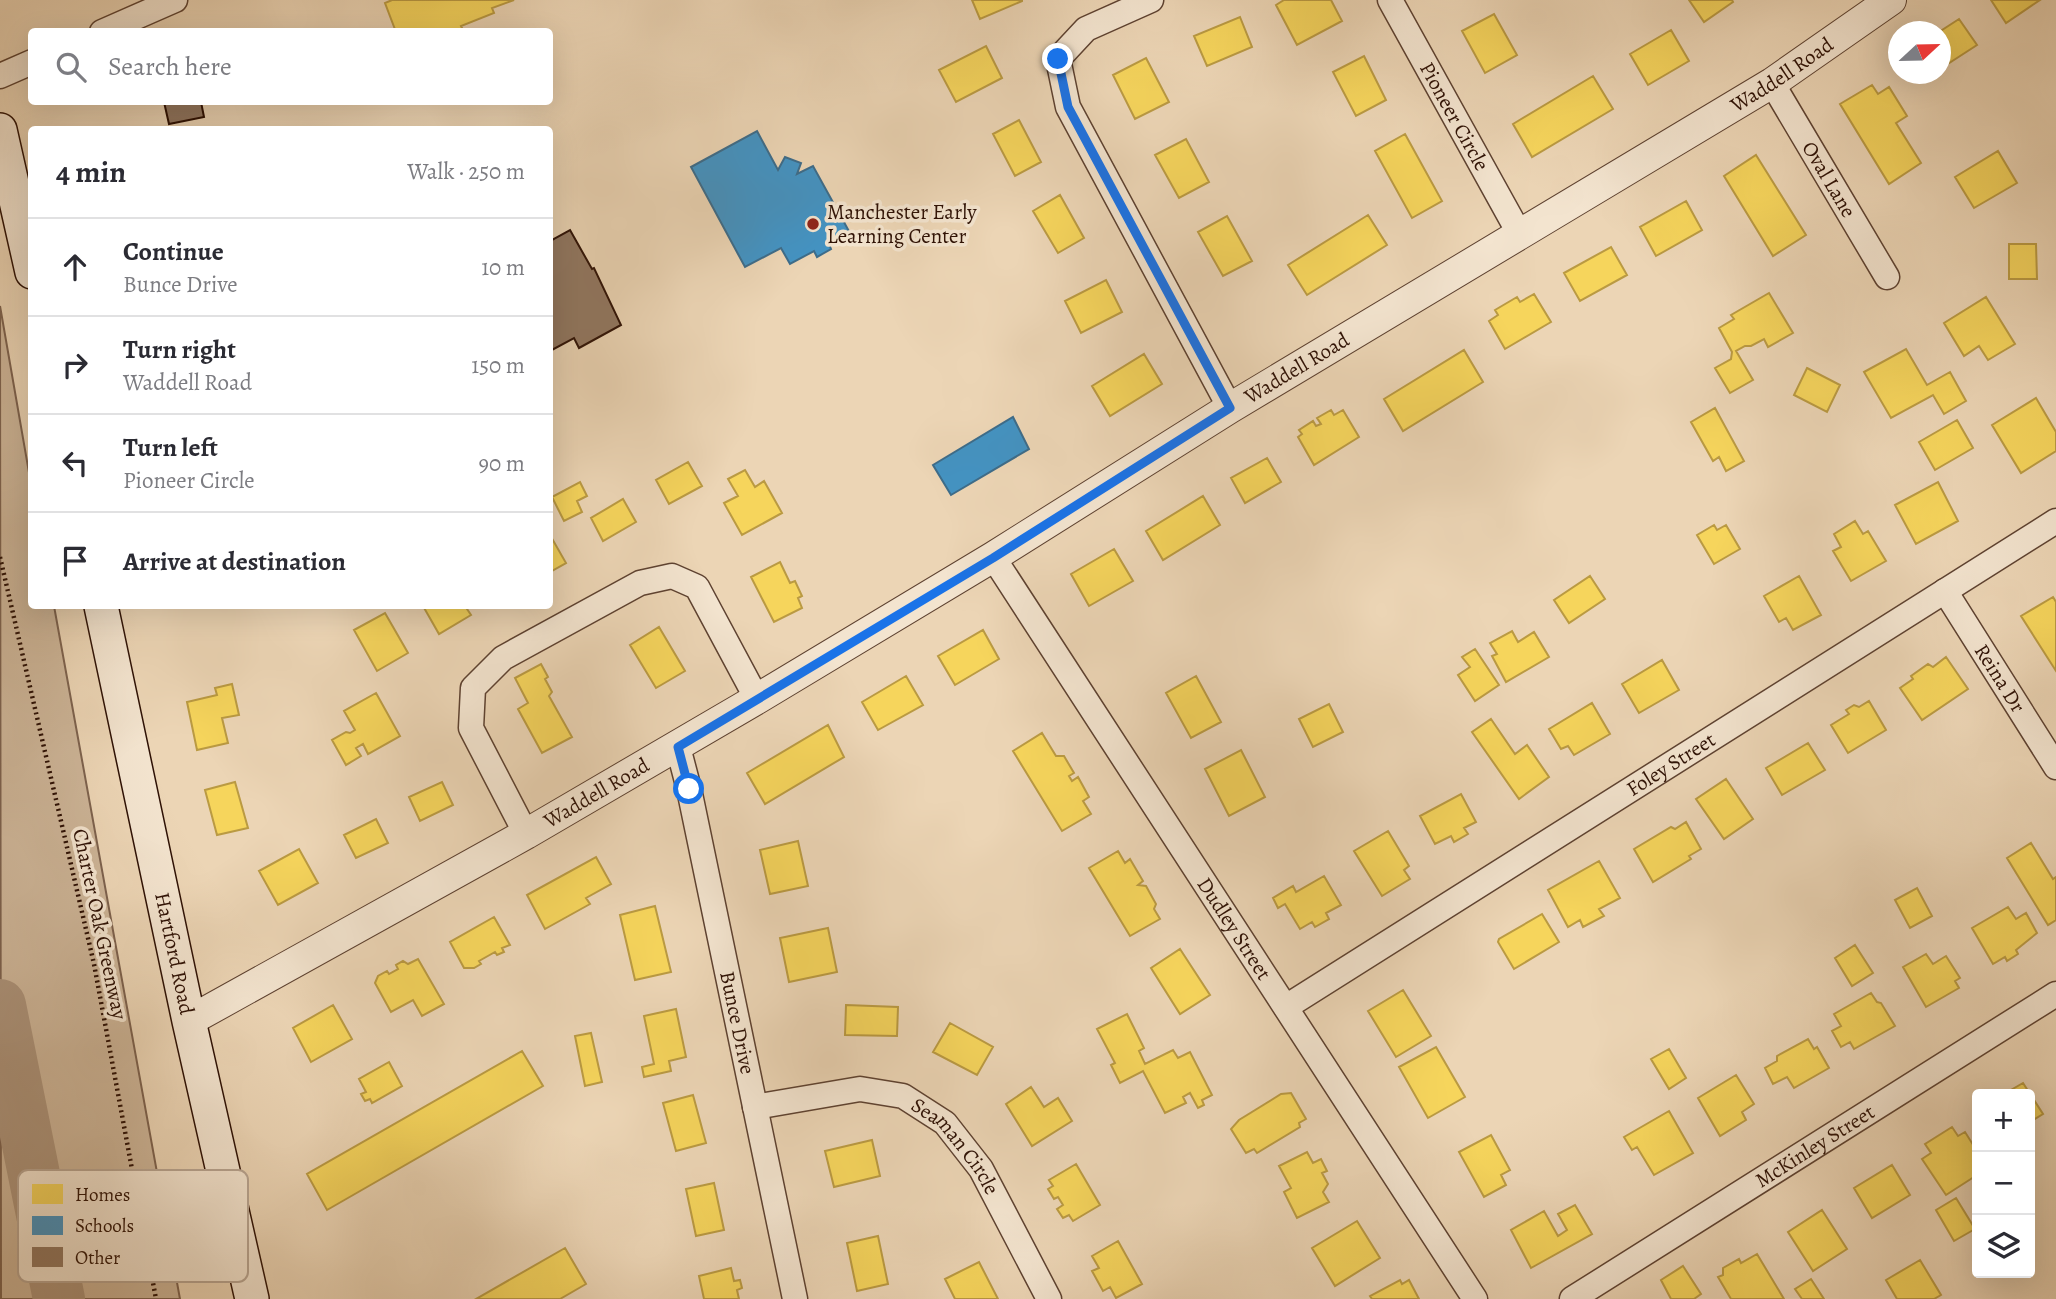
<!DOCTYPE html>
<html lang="en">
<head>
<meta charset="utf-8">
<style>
  :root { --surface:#fff; --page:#f2f2f3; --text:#2b2b33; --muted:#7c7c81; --line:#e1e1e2 }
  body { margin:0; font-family:Alegreya,serif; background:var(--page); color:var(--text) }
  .controls { position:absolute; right:21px; bottom:21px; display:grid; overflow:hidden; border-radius:7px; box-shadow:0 7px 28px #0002 }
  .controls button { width:63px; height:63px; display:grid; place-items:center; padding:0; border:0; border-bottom:2px solid var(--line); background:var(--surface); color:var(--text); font:35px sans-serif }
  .compass { position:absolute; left:1888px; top:21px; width:63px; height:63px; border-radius:50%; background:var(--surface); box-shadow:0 7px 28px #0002; rotate:68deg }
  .stop { position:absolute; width:21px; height:21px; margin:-16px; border:5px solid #1a73e8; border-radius:50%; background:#fff }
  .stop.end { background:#1a73e8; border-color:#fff; box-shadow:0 2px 7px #0008 }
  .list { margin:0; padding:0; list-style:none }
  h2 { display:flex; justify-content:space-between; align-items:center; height:91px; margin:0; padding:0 28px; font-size:30px }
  h2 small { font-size:23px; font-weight:400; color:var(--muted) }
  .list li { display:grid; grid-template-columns:46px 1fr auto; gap:21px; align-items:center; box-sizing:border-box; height:98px; padding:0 28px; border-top:2px solid var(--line) }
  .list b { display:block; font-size:26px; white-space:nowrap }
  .list p { margin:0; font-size:23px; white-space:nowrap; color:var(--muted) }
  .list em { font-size:23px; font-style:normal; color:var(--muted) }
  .icon { flex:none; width:38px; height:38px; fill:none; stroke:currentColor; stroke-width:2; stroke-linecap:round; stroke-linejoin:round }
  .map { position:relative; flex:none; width:2056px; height:1299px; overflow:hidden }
  .search { position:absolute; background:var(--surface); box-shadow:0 7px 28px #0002; left:28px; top:28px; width:525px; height:77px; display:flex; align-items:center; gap:18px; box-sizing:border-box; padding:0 24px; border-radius:7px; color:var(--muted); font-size:26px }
  .panel { position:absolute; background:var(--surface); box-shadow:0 7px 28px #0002; left:28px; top:126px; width:525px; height:483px; border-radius:7px }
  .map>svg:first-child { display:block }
  .green { fill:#ccb497; stroke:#7d624e; stroke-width:2 }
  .homes { fill:#f6d55c; stroke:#ba9a42; stroke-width:2 }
  .schools { fill:#4393c3; stroke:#3d6c8a; stroke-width:2 }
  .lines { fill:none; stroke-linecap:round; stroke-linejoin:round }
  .river { stroke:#ab9279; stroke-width:52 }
  .building { fill:#917761; stroke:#2e1105; stroke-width:2 }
  .minor-casing { stroke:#5e4231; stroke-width:27 }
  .tertiary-casing { stroke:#5e4231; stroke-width:32 }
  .secondary-casing { stroke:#2e1105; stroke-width:36 }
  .path { stroke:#2e1105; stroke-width:4.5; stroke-dasharray:2 3.5; stroke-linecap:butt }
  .minor { stroke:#f3e4cf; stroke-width:24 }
  .tertiary { stroke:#f3e4cf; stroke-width:30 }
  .secondary { stroke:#f3e4cf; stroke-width:33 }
  .route { stroke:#1a73e8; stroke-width:9 }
  .poi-dot { fill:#8f2418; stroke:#f3e4cf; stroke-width:2.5 }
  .labels { text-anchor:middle; stroke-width:7; stroke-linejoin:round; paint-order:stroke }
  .street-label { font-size:21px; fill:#2e1105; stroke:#f3e4cf }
  .poi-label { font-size:21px; fill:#2e1105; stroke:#f3e4cf; text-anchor:start }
  .key { fill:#f3e4cf; stroke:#b8a592; stroke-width:2 }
  .key-label { font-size:19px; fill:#2e1105 }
</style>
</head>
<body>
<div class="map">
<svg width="2056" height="1299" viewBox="0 0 2056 1299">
  <rect width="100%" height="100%" fill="#ecd5b5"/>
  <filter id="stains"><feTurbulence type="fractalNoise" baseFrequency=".00286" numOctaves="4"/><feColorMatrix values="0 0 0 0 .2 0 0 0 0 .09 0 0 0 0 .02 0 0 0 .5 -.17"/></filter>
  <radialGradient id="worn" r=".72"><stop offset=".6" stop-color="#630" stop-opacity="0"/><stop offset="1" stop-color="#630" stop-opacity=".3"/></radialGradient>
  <path class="green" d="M0,306L31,484L32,606H54L180,1299H1Z"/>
  <path class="homes" d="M392,0H514L492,8L494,13L461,26L463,30L460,32H396L385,3Z
    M972,0H1022V1L980,19Z
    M1284,0H1331L1342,21L1297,45L1276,5Z
    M1689,0H1732L1733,2L1704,22Z
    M1991,0H2040L2006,23Z
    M1494,14L1517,55L1485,73L1462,31Z
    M1240,17L1252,47L1207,66L1194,36Z
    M1959,19L1977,45L1940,69L1939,32Z
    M1671,30L1689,61L1648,85L1630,54Z
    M986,46L1002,78L956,102L939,70Z
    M1364,56L1386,100L1356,116L1333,72Z
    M1146,58L1169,102L1135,119L1113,75Z
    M1593,76L1613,109L1532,157L1513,124Z
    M1872,85L1878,94L1889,87L1907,116L1896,123L1921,163L1889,184L1840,104Z
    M1019,120L1041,162L1015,176L993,134Z
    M1405,134L1442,201L1412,218L1375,151Z
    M1186,139L1209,182L1179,198L1155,155Z
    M1998,151L2017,183L1974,208L1955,177Z
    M1756,155L1806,235L1773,256L1724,176Z
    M1060,195L1084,238L1058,253L1033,211Z
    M1686,201L1702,230L1656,256L1640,227Z
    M1368,215L1387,245L1307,295L1288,265Z
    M1227,216L1252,261L1223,276L1198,232Z
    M2009,244H2036L2037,279H2009Z
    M1611,247L1627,275L1580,301L1564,273Z
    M1106,280L1122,312L1081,333L1065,301Z
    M1769,293L1793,333L1768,347L1764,339L1751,346H1745L1736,351L1753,380L1730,393L1715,368L1731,359L1732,352L1719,328L1734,319L1731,315Z
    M1534,294L1551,322L1505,349L1489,321L1498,315L1495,310L1517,297L1520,302Z
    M1986,297L2015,344L1988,360L1979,346L1964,356L1944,323Z
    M1906,349L1927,385L1950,372L1966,401L1944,414L1933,395L1891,418L1864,372Z
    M1464,350L1483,382L1403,431L1384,399Z
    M1144,354L1162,384L1110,416L1092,386Z
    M1807,368L1840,385L1827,412L1794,395Z
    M2036,398L2056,432V451L2021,473L1992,425Z
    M1715,408L1744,461L1726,471L1719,457L1713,461L1691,422Z
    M1331,410L1334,415L1343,410L1359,437L1314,465L1298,437L1302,434L1299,430L1313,421L1316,426L1321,424L1317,418Z
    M1957,420L1973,448L1935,470L1919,442Z
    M1267,458L1281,482L1245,503L1231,478Z
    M688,462L702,486L669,504L656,480Z
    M745,470L755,487L764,481L782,513L742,535L724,503L738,496L728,479Z
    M580,482L587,496L577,501L582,512L564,521L552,497Z
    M1938,482L1958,521L1916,544L1895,505Z
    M1203,496L1220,525L1163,560L1146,531Z
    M623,499L636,522L603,541L591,518Z
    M1855,521L1863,534L1868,531L1886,561L1851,581L1833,551L1841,547L1834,534Z
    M1714,525L1717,530L1726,525L1740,549L1714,564L1697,535Z
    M550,535L566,563L550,572Z
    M1114,549L1133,581L1089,606L1071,574Z
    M780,562L790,583L795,581L802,596L798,598L802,608L774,622L751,577Z
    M1590,576L1605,599L1569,623L1554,600Z
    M1799,576L1821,615L1793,630L1786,618L1779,622L1764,596Z
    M2053,597L2056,602V671L2021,616Z
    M423,606H465L471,615L439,634Z
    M385,613L408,653L377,671L354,630Z
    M659,627L685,671L656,688L630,645Z
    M983,630L999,659L955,685L938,656Z
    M1512,631L1518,642L1534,632L1549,657L1506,682L1492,656L1497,654L1490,643Z
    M1475,649L1499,685L1475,701L1458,675L1470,667L1462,657Z
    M1946,657L1968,689L1922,720L1900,688L1913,679L1911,676L1928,664L1933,667Z
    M1662,660L1679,690L1639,713L1622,684Z
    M541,664L548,677L545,679L552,692L549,696L572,737L542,753L518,709L528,703L515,678Z
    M906,676L923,705L878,730L862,702Z
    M1196,676L1221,722L1191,738L1166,693Z
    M232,684L239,715L222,718L228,743L197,750L187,702L217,695L215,688Z
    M376,693L400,736L368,754L363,744L356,748L361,756L346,765L332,740L346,732L350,733L355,730L344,711Z
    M1869,701L1886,730L1848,753L1831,725L1849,714L1846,710L1854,705L1859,707Z
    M1592,703L1610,734L1574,755L1568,746L1561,749L1549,729Z
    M1329,704L1343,732L1313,747L1299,719Z
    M1491,719L1515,754L1527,745L1549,777L1519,799L1472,732Z
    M828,725L844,757L765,804L747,773Z
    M1042,733L1056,756H1064L1074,773L1069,776L1072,781L1078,777L1089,797L1083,801L1091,814L1062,831L1013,751Z
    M1808,743L1825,770L1782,795L1766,768Z
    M1241,750L1265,797L1229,816L1205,769Z
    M1726,779L1753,819L1724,839L1696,799Z
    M235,782L248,828L217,835L205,790Z
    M442,782L453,805L420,821L409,797Z
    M1461,794L1476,822L1464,828L1468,834L1454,842L1451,836L1435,844L1420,816Z
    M376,819L388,843L356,858L344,835Z
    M1686,822L1701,849L1689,856L1691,859L1653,882L1634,849L1671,827L1675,829Z
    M1388,831L1409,866L1404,870L1410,879L1382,896L1354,851Z
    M798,841L808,886L770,894L760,850Z
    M2031,843L2053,879L2056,877V920L2048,925L2007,858Z
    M299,849L318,883L278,905L259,871Z
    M1118,851L1125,863L1130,859L1143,881L1138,885L1146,886L1156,904L1154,909L1160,919L1130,936L1089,868Z
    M596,857L611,884L586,898L590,904L545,929L527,895Z
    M1599,861L1620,898L1599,909L1604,916L1583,927L1580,920L1568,927L1548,890Z
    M1324,876L1341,905L1326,913L1329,919L1315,927L1312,922L1300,929L1285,904L1278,908L1273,898L1293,886L1296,892Z
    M1917,888L1932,916L1910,928L1895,900Z
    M655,906L671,972L635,980L620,915Z
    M2008,907L2016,919L2026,913L2037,933L2016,950L2018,954L2007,961L2005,957L1993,964L1972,928Z
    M1542,914L1559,942L1514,969L1498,942L1499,939Z
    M494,917L510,945L502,948L504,952L497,955L495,952L479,961L481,964L474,968H464L450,942Z
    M828,928L837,972L789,982L780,938Z
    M1855,945L1873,973L1852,986L1835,958Z
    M1180,949L1210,995L1180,1014L1151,968Z
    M1926,954L1933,964L1946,956L1960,978L1955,981L1959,988L1926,1007L1903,967Z
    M418,959L444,1004L422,1016L413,1000L391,1012L375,983L378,976L387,971L389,974L398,969L396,965L403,961L408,964Z
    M1403,990L1431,1036L1396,1057L1368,1011Z
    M1871,993L1877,1002L1881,1003L1895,1026L1854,1049L1850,1042L1841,1047L1832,1031L1841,1026L1834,1014Z
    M333,1005L352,1039L311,1062L293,1028Z
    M846,1005L898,1007L897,1036L845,1035Z
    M676,1009L686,1057L669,1061L671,1071L644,1077L642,1067L654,1064L644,1016Z
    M1127,1014L1144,1048L1139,1051L1145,1064L1173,1050L1178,1058L1190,1052L1212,1095L1202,1100L1204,1105L1198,1108L1190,1093L1183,1097L1186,1103L1165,1113L1143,1071L1120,1083L1111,1065L1115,1063L1097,1029Z
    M950,1023L993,1047L977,1075L933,1052Z
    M591,1033L602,1082L585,1086L575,1036Z
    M1808,1039L1814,1049L1817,1047L1829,1068L1794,1088L1787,1077L1773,1084L1765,1068L1777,1061V1056Z
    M1436,1047L1465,1097L1428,1118L1399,1067Z
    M1669,1049L1686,1078L1669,1089L1651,1059Z
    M522,1051L543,1086L327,1210L307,1174Z
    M389,1062L402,1086L372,1103L370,1099L365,1101L361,1094L366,1092L359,1079Z
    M1736,1075L1754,1104L1742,1112L1746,1120L1720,1136L1698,1098Z
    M2023,1083L2043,1114L2030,1122V1094H2004Z
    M1031,1087L1044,1107L1058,1098L1072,1121L1032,1146L1006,1104Z
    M1291,1093L1306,1119L1299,1123L1300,1127L1257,1153L1254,1149L1246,1153L1231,1129L1239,1120L1281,1094Z
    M693,1095L706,1143L676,1151L663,1103Z
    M1669,1111L1693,1153L1654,1175L1637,1147L1632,1150L1624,1137Z
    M1952,1127L1958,1136L1965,1132L1977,1151V1175L1946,1195L1922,1159L1931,1153L1925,1144Z
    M1491,1135L1510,1170L1501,1175L1506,1185L1484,1197L1459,1152Z
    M872,1140L880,1176L834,1187L825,1151Z
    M1307,1152L1313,1163L1321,1159L1327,1171L1322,1173L1328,1184L1323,1192L1329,1202L1297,1218L1284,1192L1291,1188L1279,1166Z
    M1076,1164L1100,1205L1073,1221L1069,1215L1063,1218L1057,1209L1063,1205L1058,1197L1054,1199L1048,1189L1053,1186L1049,1180Z
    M1892,1165L1910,1195L1872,1218L1854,1188Z
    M714,1183L724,1230L696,1236L686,1189Z
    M1956,1198L1975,1229L1954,1241L1936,1210Z
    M1575,1205L1592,1234L1531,1268L1511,1230L1544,1211L1558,1236L1567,1230L1558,1214Z
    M1822,1210L1847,1249L1813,1271L1788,1232Z
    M1357,1221L1380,1258L1335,1286L1312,1248Z
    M878,1236L888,1284L857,1291L847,1243Z
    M1118,1241L1142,1284L1116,1298L1110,1287L1103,1291L1092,1271L1099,1268L1092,1256Z
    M565,1248L586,1284L560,1299H476Z
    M1757,1254L1784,1299H1731L1718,1277L1723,1275V1268L1739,1259L1741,1263Z
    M1920,1260L1941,1295L1934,1299H1897L1886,1280Z
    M979,1262L998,1299H955L945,1279Z
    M1683,1266L1701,1294L1694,1299H1671L1661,1280Z
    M731,1268L734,1281L740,1280L742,1288L737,1290L739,1299H704L699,1276Z
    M1811,1279L1824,1299H1802L1795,1289Z
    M1400,1280L1402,1284L1409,1280L1419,1299H1372L1370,1296Z"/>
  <path class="schools" d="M757,131L778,170L785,157L801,163L797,174L813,166L850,233L829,244L831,249L817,257L814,251L790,264L781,248L745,267L691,167Z
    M1013,417L1029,449L951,495L933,465Z"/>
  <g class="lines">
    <path class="river" d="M0,1005L59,1299"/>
  </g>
  <path class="building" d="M164,102H201L204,117L169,124Z
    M570,230L592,269L594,268L621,325L579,348L574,338L550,351V241Z"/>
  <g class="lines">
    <g class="minor-casing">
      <g id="minor">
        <path d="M1151,0L1086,29L1058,59L1068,107L1230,408"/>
        <path id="s1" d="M1390,0L1519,233"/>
        <path d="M102,32L175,0"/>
        <path d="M0,76L32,62"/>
        <path id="s2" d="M1772,83L1887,277"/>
        <path id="s3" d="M993,557L1475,1299"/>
        <path id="s4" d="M1945,591L2056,767"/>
        <path id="s5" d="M678,747L689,789L795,1299"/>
        <path d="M526,834L471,728L473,688L503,658L640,583L672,576L697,587L757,699"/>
        <path id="s6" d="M1286,1007L2056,521"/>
        <path id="s7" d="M755,1107L860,1089L903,1096L945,1123L981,1169L1049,1299"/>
        <path id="s8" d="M1572,1299L2056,994"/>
      </g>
    </g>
    <g class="tertiary-casing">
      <g id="tertiary">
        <path id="s9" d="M189,1021L526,834L757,699L993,557L1230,408L1772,83L1891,0"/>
      </g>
    </g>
    <g class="secondary-casing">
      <g id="secondary">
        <path d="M0,130L32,272"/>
        <path id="s10" d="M101,606L189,1021L252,1299"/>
      </g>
    </g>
    <path class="path" d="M0,557L94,964L156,1299"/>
    <use href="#minor" class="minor"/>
    <use href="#tertiary" class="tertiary"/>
    <use href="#secondary" class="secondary"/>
  </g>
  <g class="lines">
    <path class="route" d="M689,789L678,747L993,558L1230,408L1068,107L1058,59"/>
  </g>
  <circle class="poi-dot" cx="813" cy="224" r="7"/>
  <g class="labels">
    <g class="street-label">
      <text dy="7" stroke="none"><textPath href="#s9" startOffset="1853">Waddell Road</textPath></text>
      <text dy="7" stroke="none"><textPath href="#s1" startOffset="133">Pioneer Circle</textPath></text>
      <text dy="7" stroke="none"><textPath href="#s2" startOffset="112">Oval Lane</textPath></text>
      <text dy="7" stroke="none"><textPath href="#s9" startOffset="1286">Waddell Road</textPath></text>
      <text dy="7" stroke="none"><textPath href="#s4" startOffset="103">Reina Dr</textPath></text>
      <text dy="7" stroke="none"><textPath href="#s6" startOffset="455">Foley Street</textPath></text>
      <text dy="7" stroke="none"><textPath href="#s9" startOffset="467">Waddell Road</textPath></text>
      <text transform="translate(100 924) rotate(78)" y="7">Charter Oak Greenway</text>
      <text dy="7" stroke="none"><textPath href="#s3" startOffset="443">Dudley Street</textPath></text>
      <text dy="7" stroke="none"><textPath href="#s10" startOffset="355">Hartford Road</textPath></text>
      <text dy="7" stroke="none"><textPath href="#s5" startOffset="282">Bunce Drive</textPath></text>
      <text dy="7" stroke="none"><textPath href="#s8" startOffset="287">McKinley Street</textPath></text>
      <text dy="7" stroke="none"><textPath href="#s7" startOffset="224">Seaman Circle</textPath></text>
    </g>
    <g class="poi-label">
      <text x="827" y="219">Manchester Early<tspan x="827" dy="24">Learning Center</tspan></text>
    </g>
  </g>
  <rect x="18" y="1170" width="230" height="112" rx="10" class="key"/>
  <rect x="32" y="1184" width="31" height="20" fill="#f6d55c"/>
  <rect x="32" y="1216" width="31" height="19" fill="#4393c3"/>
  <rect x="32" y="1247" width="31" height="20" fill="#917761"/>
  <g class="key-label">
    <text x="75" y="1201">Homes</text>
    <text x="75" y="1232">Schools</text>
    <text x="75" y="1264">Other</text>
  </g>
  <rect width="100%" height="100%" filter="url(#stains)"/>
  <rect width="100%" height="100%" fill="url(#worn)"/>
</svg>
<div class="controls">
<button>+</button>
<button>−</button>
<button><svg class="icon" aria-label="layers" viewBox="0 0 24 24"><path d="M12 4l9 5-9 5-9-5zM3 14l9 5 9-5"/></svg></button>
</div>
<svg class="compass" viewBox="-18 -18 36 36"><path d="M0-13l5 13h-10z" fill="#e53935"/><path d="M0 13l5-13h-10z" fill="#7c7c81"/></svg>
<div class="stop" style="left:689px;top:789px"></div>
<div class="stop end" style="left:1058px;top:59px"></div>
<div class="search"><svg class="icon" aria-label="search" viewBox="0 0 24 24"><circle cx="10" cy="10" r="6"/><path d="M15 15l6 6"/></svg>Search here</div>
<section class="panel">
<h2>4 min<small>Walk · 250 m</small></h2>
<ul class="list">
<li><svg class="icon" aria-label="ahead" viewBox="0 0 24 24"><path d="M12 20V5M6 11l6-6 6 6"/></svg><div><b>Continue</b><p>Bunce Drive</p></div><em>10 m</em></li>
<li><svg class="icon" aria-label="right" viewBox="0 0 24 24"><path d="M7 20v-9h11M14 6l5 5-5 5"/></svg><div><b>Turn right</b><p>Waddell Road</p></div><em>150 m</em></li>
<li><svg class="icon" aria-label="left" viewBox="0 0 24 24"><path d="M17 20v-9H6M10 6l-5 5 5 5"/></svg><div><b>Turn left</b><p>Pioneer Circle</p></div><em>90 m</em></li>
<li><svg class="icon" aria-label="arrive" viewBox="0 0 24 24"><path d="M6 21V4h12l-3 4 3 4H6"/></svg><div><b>Arrive at destination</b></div></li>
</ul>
</section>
</div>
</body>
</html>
